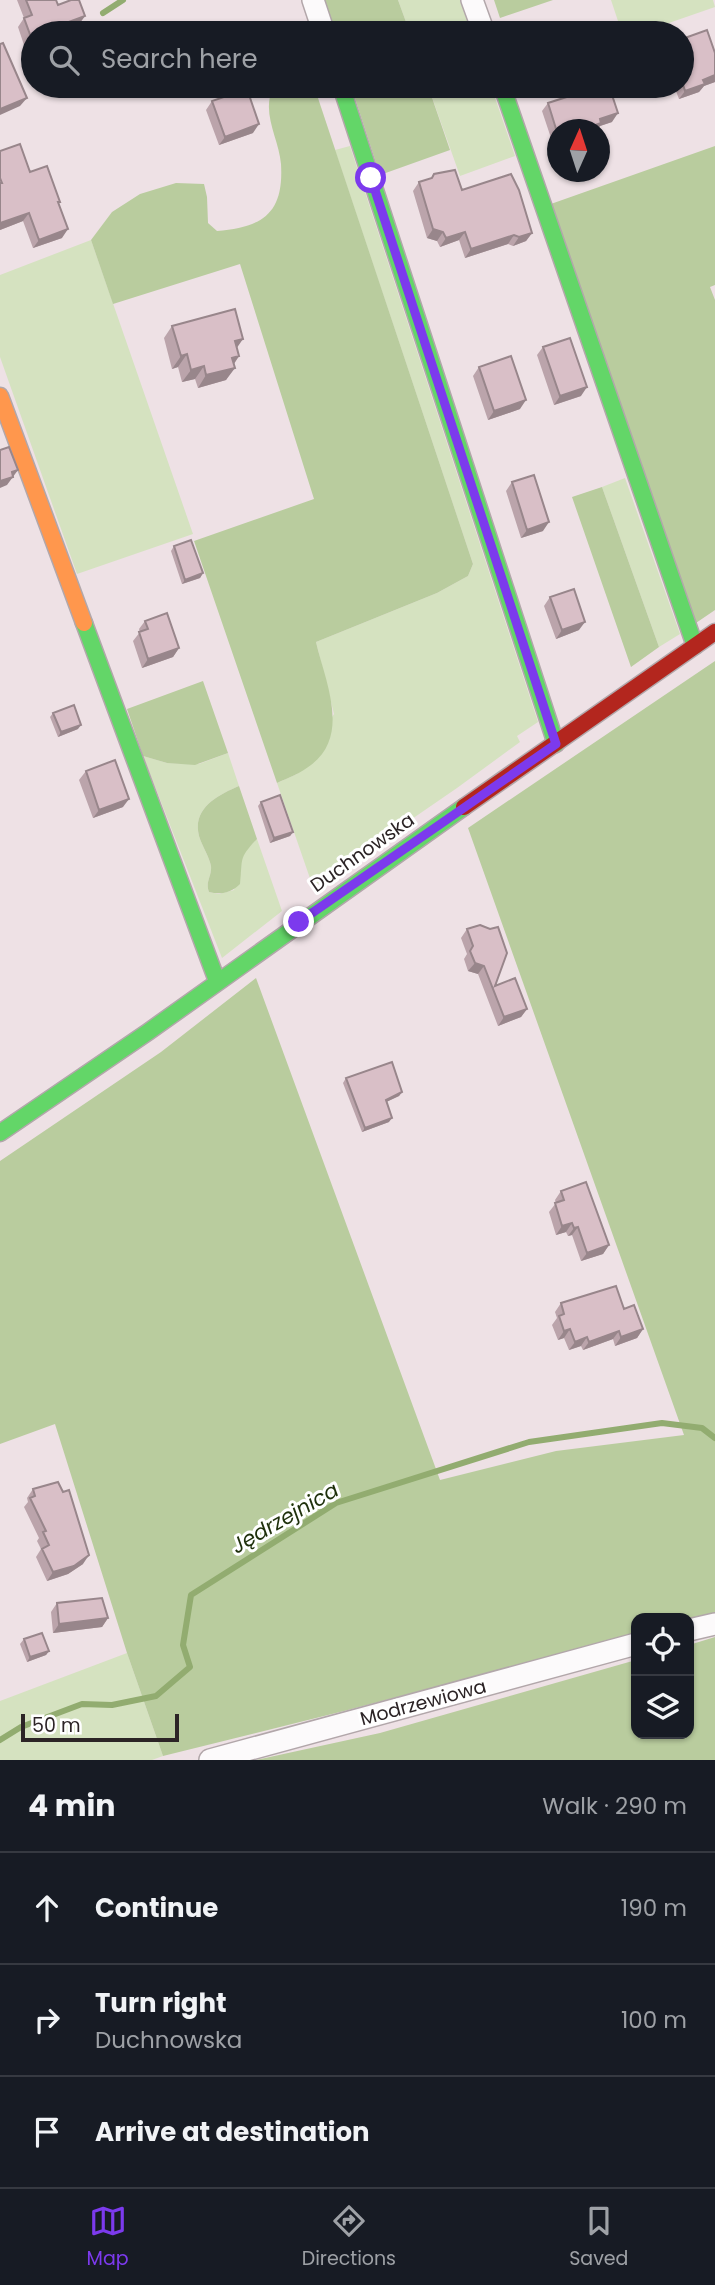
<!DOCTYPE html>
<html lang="en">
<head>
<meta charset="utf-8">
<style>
  :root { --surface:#171b24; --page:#242831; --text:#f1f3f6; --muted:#9ea1a6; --line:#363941; --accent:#7c3aed }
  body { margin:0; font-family:Poppins,sans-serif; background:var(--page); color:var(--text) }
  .controls { position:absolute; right:21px; bottom:21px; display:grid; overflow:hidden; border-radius:14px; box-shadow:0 2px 5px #0004 }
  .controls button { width:63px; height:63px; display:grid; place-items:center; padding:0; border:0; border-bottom:2px solid var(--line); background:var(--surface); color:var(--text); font:35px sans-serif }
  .compass { position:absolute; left:547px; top:119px; width:63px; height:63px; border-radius:50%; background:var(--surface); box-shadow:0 2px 5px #0004; rotate:3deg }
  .scale { position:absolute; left:21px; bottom:18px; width:158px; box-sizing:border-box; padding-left:7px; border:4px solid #2c2426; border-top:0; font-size:19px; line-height:24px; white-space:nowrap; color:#2c2426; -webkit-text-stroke:5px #fff; paint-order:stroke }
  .stop { position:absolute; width:21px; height:21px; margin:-16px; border:5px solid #7c3aed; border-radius:50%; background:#fff }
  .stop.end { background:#7c3aed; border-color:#fff; box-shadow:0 2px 7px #0008 }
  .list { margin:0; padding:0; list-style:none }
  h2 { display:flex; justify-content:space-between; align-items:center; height:91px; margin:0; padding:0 28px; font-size:30px }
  h2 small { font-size:23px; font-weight:400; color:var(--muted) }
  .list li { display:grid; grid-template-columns:46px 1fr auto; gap:21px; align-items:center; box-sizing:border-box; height:112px; padding:0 28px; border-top:2px solid var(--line) }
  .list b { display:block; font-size:26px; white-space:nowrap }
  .list p { margin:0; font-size:23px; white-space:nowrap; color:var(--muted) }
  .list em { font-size:23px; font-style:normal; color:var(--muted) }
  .icon { flex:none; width:38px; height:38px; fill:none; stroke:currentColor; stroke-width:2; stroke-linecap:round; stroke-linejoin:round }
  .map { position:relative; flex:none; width:715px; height:1760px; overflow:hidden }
  .search { position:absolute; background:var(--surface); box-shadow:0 2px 5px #0004; left:21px; right:21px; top:21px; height:77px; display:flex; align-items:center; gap:18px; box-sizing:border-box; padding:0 24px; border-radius:38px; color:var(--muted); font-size:26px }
  .sheet { height:427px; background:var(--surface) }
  nav { display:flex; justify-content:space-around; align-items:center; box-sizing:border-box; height:98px; border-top:2px solid var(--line); background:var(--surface); font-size:19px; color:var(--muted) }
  nav a { display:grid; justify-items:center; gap:4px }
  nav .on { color:var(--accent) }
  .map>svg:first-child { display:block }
  .green { fill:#d5e2c0 }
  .forest { fill:#b9cc9e }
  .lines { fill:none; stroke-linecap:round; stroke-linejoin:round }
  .stream { stroke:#92ac70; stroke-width:6 }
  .street-casing { stroke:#b2a7aa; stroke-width:24 }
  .fast-casing { stroke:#b2a7aa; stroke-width:19 }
  .slow-casing { stroke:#b2a7aa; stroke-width:19 }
  .jam-casing { stroke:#b2a7aa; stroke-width:19 }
  .street { stroke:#fcfafb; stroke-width:21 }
  .fast { stroke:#63d668; stroke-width:16 }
  .slow { stroke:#ff974d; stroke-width:16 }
  .jam { stroke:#b3261e; stroke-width:16 }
  .wall { fill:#bba4ab }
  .shaded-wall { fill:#98868b }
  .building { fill:#d9bfc7; stroke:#98868b; stroke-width:2 }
  .route { stroke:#7c3aed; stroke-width:9 }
  .labels { text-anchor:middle; stroke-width:6; stroke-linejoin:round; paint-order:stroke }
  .street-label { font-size:19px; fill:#2c2426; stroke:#fff }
  .water-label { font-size:21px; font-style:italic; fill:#1e300b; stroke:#fff }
</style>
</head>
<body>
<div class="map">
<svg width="715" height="1760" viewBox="0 0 715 1760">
  <rect width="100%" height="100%" fill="#eee1e5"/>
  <path class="green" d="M398,0H461L473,33H410Z
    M611,0H713L715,7L640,33H622Z
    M428,86H491L515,156L460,176Z
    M350,146L538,722L517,736L520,742L457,788L313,887L277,783L297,774L334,714L316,642L437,593L468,576L473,564L335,150Z
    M91,240L193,534L77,574L0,357V275Z
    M625,478L680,634L659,647L602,487Z
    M228,753L239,786C218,795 192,808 199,836C202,846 209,856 211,866C212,876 205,882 209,892L219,894L234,890L241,872V860L243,853L257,839L282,911L222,958L143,756L167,763L199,764Z
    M127,1653L163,1756L152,1760H0V1701Z"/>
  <path class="forest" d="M324,0H398L410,33H334Z
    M494,0H553L500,18Z
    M274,86H314L473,564L468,576L437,593L316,642C325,681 351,735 311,765C301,773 288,778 277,783L194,541L314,499L240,264L113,304L91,240L112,212L140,194L176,183L204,184L207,197L208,223L217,231C262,227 284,214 281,164C279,138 260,112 274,86Z
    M351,86H428L450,150L380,175Z
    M715,146V285L710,287L715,300V610L693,625L548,205Z
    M602,487L659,647L631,667L572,497Z
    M715,661V1613L689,1620V1618H636V1634L344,1711L163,1756L127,1653L55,1424L0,1444V1161L161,1052L256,978L440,1480L556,1451L684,1435L468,828Z
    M203,681L228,753L195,765L167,763L143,756L127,709Z
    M239,786L257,839C238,859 243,858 240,884C231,893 221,895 209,892C205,882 212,876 211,866C209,856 202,846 199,836C192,808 218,795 239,786Z
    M715,1637V1760H256L380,1733L636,1660V1734H689V1645Z"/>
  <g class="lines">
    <path class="stream" d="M103,13L123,0
      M0,1740L21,1727L82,1704L112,1705L156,1696L190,1667L183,1645L191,1595L336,1503L529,1442L662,1423L702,1428L715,1438"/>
    <g class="street-casing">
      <path id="street" d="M313,0L324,33
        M472,0L484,33
        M689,1630L715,1624
        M210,1760L636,1644"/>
    </g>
    <g class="fast-casing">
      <path id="fast" d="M341,86L556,744
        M502,86L695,646
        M84,623L217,981
        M0,1133L148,1032L464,807"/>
    </g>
    <g class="slow-casing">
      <path id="slow" d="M0,396L84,623"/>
    </g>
    <g class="jam-casing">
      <path id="jam" d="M464,807L715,632"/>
    </g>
    <use href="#street" class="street"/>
    <use href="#fast" class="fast"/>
    <use href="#slow" class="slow"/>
    <use href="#jam" class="jam"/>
  </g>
  <path class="wall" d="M17,0H56L58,5L85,16L79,24L24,45L18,27L24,18Z
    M682,39L715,75V82L704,86L699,92L679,99L674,86H682Z
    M212,101L253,133L219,145L206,110Z
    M548,103L612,122L600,126L597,130H557V139L552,141L542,111Z
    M0,151L30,172L60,202L58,204L62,238L33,248L23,221L0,230Z
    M434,174L462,190L532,233L526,241L513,246L508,244L465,258L459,240L440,247L437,241L427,238L413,191L419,182L431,178Z
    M172,326L237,347L239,356L234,364L226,380L198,388L195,379L182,382L178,367L172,369L164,338Z
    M543,347L581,396L554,405L537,355Z
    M479,367L520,409L488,420L473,376Z
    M512,482L543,531L521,538L506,491Z
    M174,546L203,573L200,578L182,584L171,551Z
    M550,597L579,630L556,639L544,606Z
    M145,621L179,648L173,657L142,668L133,641L140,632L139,629Z
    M53,713L78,729L58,737L50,717Z
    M86,771L123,807L93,818L79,780Z
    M261,802L293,832L290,836L270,843L258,806Z
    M467,929L495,986L527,1009L521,1017L498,1026L478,974L468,971L464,959L467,954L461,938Z
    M346,1078L402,1092L399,1096L386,1102L389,1122L362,1132L343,1083Z
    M561,1191L609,1245L603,1254L581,1261L572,1235L568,1236L566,1232L556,1235L549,1212L556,1203L555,1200Z
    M561,1303L624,1309L643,1329L637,1338L615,1346L613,1339L583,1350L581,1346L569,1350L564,1338L558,1340L552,1325L557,1318L555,1312Z
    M33,1489L83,1564L68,1574L47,1581L36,1557L41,1549L37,1541L39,1538L24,1507L28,1502L27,1498Z
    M57,1603L108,1618L102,1627L53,1633L51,1612Z
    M24,1639L49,1651L46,1655L27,1662L20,1644Z"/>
  <path class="shaded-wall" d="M85,16L79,24L55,33H39Z
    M33,36V42L24,45L31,37Z
    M715,75V82L704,86L699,92L679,99L685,91L703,80Z
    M27,98L20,106L0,115V109Z
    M618,113L612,122L600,126L597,130H582L600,119Z
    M259,124L253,133L219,145L225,137Z
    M557,133V139L552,141Z
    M29,213L23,221L0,230V223Z
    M68,229L62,238L33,248L39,240Z
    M433,229L443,232L437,241L427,238Z
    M465,232L459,240L440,247L446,238Z
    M532,233L526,241L513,246L519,237Z
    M514,235L508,244L465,258L471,249Z
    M243,339L234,352L235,341Z
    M187,354L178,367L172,369L181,356Z
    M239,356L231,368L232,358Z
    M204,366L195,379L182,382L191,370Z
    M235,368L226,380L198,388L206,375Z
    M587,387L581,396L554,405L560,396Z
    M526,400L520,409L488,420L494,411Z
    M18,470L7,485L0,488V481L12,472Z
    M549,522L543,531L521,538L527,530Z
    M203,573L200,578L182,584L185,580Z
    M585,622L579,630L556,639L562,630Z
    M179,648L173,657L142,668L148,659Z
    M81,725L78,729L58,737L61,732Z
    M129,799L123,807L93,818L99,810Z
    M293,832L290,836L270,843L274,838Z
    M475,963L484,966L478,974L468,971Z
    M527,1009L521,1017L498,1026L504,1017Z
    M402,1092L399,1096L382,1104L386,1100Z
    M392,1118L389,1122L362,1132L365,1128Z
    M572,1223L566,1232L556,1235L562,1226Z
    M578,1227L572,1235L568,1236L574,1228Z
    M609,1245L603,1254L581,1261L587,1253Z
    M570,1329L564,1338L558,1340L564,1331Z
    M643,1329L637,1338L615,1346L621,1337Z
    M619,1331L613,1339L583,1350L589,1342Z
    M587,1337L581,1346L569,1350L575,1342Z
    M89,1555L83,1564L68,1574L47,1581L53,1572Z
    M108,1618L102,1627L53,1633L59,1624Z
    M49,1651L46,1655L27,1662L30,1657Z"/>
  <path class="building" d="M26,0H56L58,5L71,0H79L85,16L39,33H33V36L31,37L24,18L32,15Z
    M707,30L715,53V75L703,80L705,84L685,91L682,81V39Z
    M3,43L27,98L0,109V44Z
    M601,86H609L618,113L600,119L601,123L582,130H576V127L567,130H557V132L548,103Z
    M247,89L259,124L225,137L212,101Z
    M20,144L30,172L47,166L60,202H58L68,229L39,240L29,213L0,223V183H2L0,178V151Z
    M455,170L462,190L511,174L519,190L532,233L519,237L514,235L471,249L465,232L446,238L443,232L433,229L419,182L432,178L434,174Z
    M235,309L243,339L235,341L239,356L232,358L235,368L206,375L204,366L191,370L187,354L181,356L172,326Z
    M570,338L587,387L560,396L543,347Z
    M511,356L526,400L494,411L479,367Z
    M9,447L18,470L12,472L13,477L0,481V450Z
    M534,475L549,522L527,530L512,482Z
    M191,540L203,573L185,580L174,546Z
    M574,589L585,622L562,630L550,597Z
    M167,613L179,648L148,659L139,632L148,629L145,621Z
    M74,705L81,725L61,732L53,713Z
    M115,760L129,799L99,810L86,771Z
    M280,795L293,832L274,838L261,802Z
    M480,925L490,929L498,927L507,953L495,986L515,978L527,1009L504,1017L484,966L475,963L470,951L473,946L467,929Z
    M392,1062L402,1092L386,1100L392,1118L365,1128L346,1078Z
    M586,1182L609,1245L587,1253L578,1227L574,1228L572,1223L562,1226L555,1203L564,1200L561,1191Z
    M616,1286L624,1309L634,1305L643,1329L621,1337L619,1331L589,1342L587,1337L575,1342L570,1329L564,1331L559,1316L564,1314L561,1303Z
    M58,1482L63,1492L69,1490L89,1555L74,1566L53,1572L42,1549L49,1545L43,1532L46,1531L30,1498L35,1496L33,1489Z
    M102,1598L108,1618L59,1624L57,1603Z
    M42,1633L49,1651L30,1657L24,1639Z"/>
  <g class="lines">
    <path class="route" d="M299,922L556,744L371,178"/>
  </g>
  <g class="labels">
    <g class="street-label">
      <text transform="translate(362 852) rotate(-35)" y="7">Duchnowska</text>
      <text transform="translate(423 1702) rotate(-15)" y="7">Modrzewiowa</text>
    </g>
    <g class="water-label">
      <text transform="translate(285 1518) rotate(-30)" y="7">Jędrzejnica</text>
    </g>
  </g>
</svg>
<div class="controls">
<button><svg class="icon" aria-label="locate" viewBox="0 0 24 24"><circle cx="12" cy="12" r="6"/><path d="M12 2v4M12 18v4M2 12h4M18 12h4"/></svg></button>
<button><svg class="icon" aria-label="layers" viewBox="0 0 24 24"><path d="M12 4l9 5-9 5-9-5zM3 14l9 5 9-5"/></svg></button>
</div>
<svg class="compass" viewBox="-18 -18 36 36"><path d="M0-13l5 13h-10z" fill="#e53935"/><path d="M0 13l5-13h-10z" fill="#9ea1a6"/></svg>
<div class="scale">50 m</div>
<div class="stop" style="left:371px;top:178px"></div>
<div class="stop end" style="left:299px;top:922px"></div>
<div class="search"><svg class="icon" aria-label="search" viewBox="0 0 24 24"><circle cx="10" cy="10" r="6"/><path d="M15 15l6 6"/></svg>Search here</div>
</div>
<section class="sheet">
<h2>4 min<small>Walk · 290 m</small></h2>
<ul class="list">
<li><svg class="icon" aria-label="ahead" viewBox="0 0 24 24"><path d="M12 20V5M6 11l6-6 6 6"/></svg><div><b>Continue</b></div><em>190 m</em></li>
<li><svg class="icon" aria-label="right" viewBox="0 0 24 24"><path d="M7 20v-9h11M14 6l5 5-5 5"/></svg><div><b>Turn right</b><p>Duchnowska</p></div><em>100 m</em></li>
<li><svg class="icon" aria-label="arrive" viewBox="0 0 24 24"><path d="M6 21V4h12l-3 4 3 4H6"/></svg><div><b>Arrive at destination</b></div></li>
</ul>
</section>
<nav>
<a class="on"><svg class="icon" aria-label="map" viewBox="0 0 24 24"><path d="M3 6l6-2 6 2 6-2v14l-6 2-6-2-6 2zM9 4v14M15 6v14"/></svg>Map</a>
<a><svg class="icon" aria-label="directions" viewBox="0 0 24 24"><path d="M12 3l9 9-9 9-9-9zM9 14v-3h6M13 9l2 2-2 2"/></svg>Directions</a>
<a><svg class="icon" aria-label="saved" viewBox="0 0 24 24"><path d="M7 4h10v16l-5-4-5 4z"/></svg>Saved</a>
</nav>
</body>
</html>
